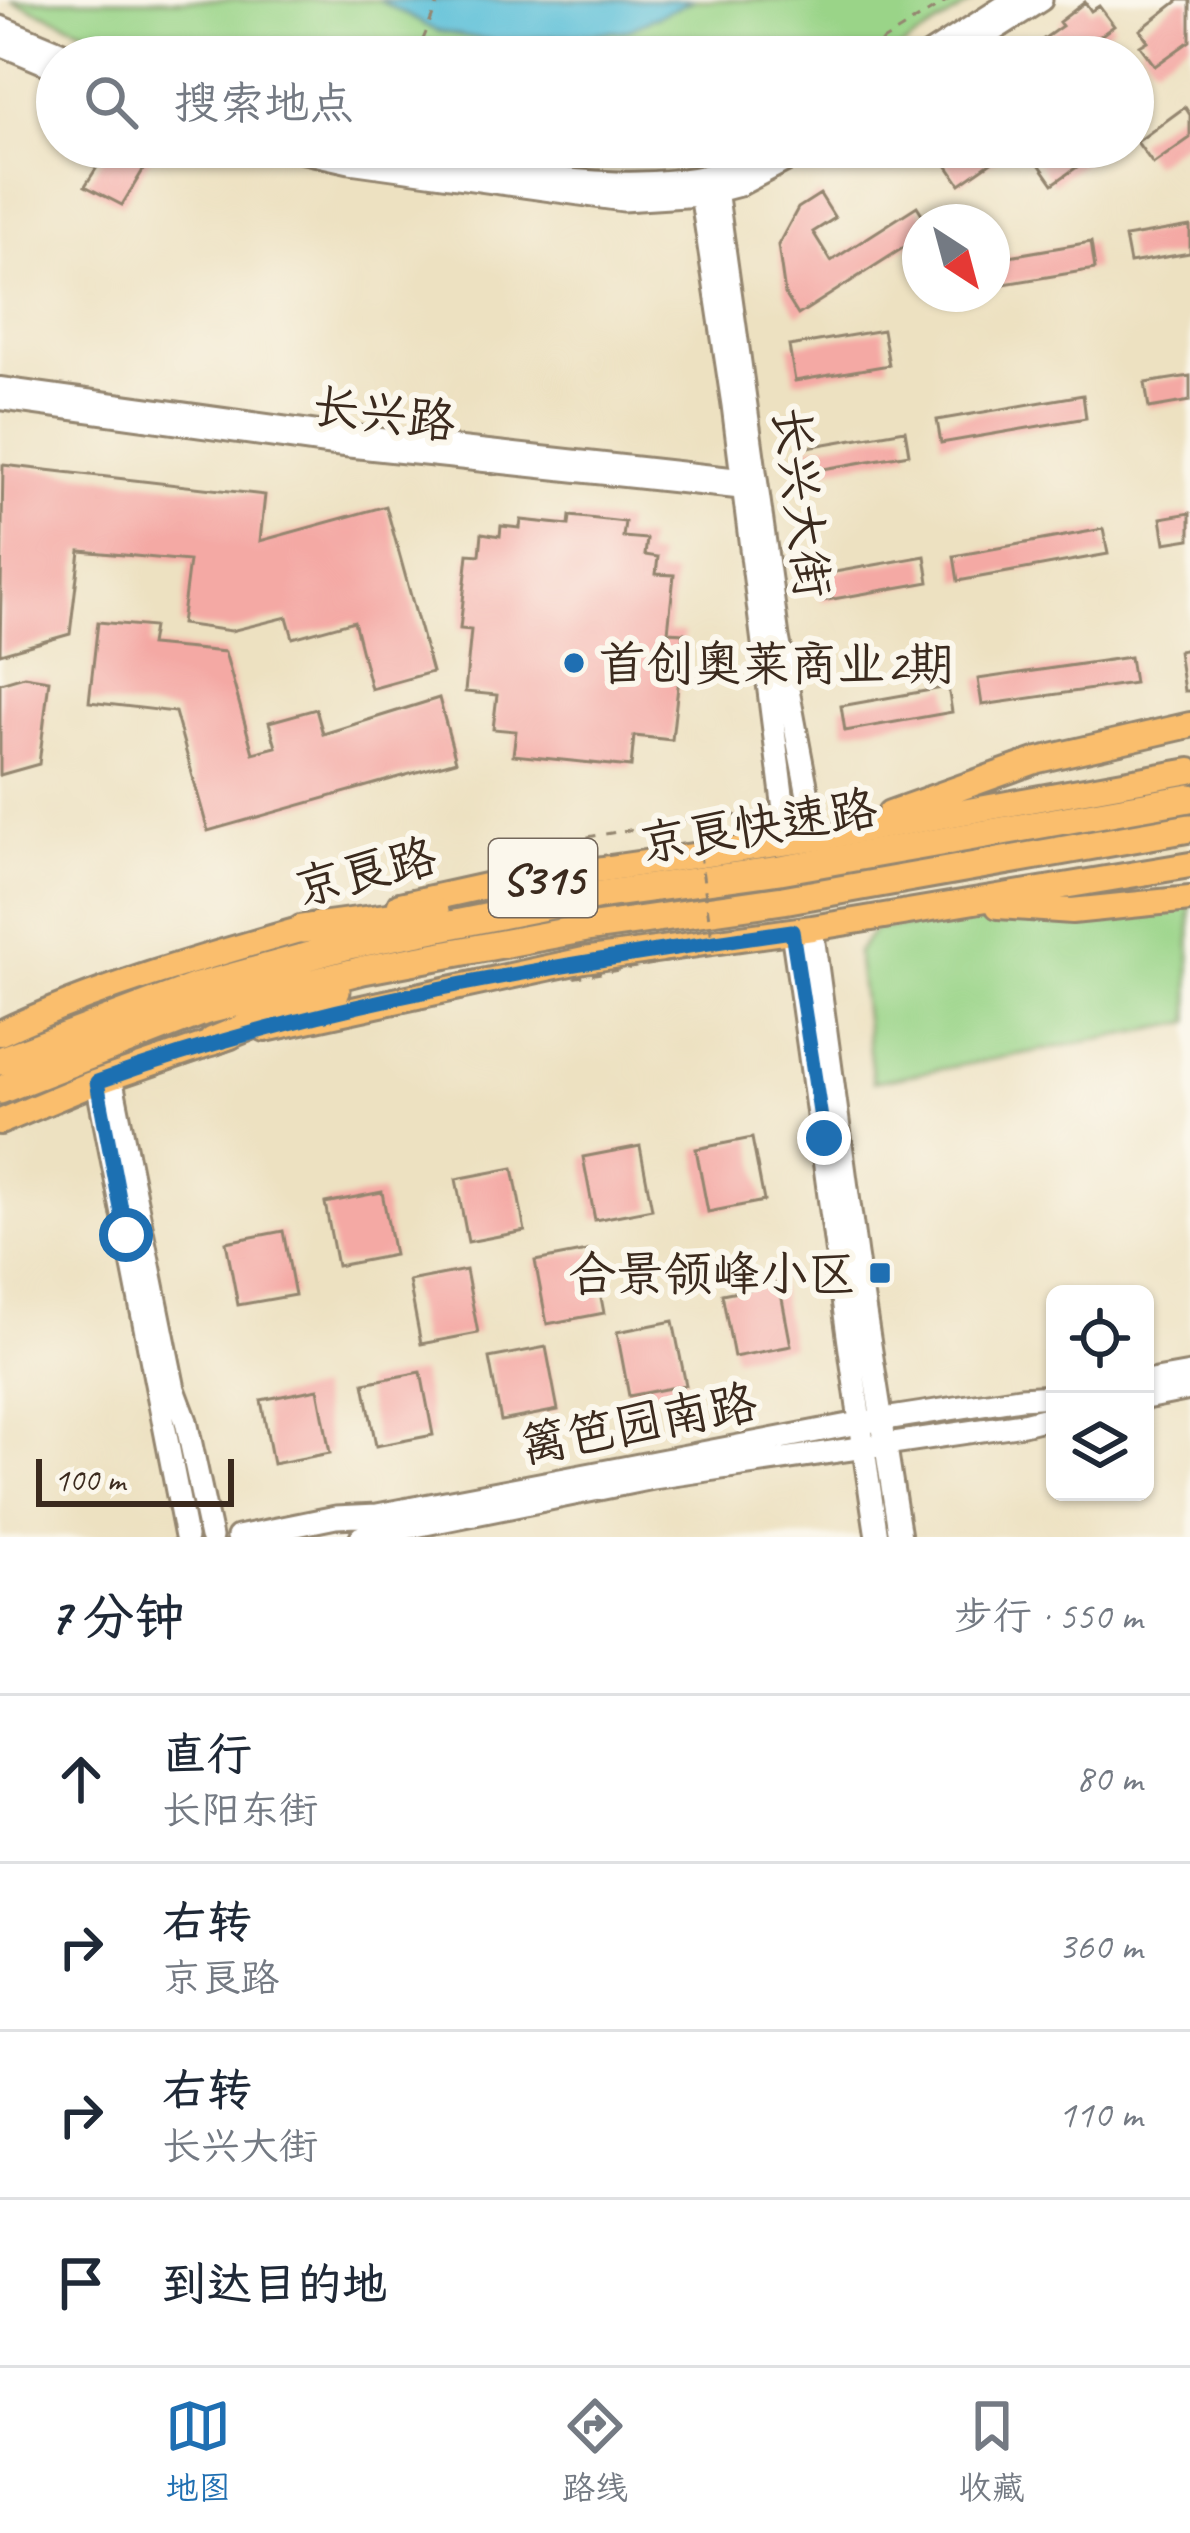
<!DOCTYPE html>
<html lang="zh">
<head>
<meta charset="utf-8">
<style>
  :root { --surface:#fff; --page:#f6f6f7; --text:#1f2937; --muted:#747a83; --line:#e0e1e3; --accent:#1f6fb2 }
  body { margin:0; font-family:Caveat,"LXGW WenKai TC",sans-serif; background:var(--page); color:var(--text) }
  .controls { position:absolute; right:36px; bottom:36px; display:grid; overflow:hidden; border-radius:18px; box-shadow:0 3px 9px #0004 }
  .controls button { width:108px; height:108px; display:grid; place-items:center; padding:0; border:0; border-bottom:3px solid var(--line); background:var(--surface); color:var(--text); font:60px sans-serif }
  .compass { position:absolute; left:902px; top:204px; width:108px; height:108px; border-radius:50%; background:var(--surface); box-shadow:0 3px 9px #0004; rotate:144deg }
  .scale { position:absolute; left:36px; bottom:30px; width:198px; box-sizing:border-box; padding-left:12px; border:6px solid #3b2a1e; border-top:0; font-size:33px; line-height:42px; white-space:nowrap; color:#3b2a1e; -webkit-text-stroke:9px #fbf7ec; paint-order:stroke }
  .stop { position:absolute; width:36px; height:36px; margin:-27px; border:9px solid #1f6fb2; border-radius:50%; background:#fff }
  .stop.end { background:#1f6fb2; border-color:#fff; box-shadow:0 3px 12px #0008 }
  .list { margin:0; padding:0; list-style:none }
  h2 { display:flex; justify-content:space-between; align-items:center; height:156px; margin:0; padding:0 48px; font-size:51px }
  h2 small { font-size:39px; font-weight:400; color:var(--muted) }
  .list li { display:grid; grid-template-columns:78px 1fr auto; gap:36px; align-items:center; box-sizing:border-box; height:168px; padding:0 48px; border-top:3px solid var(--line) }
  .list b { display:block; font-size:45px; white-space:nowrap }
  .list p { margin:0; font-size:39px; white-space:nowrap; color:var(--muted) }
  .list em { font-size:39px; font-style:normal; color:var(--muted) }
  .icon { flex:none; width:66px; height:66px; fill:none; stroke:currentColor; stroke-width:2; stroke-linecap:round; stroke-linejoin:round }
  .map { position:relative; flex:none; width:1190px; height:1537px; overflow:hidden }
  .search { position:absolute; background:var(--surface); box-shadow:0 3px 9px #0004; left:36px; right:36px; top:36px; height:132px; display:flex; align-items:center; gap:30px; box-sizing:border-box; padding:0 42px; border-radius:66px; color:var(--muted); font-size:45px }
  .sheet { height:828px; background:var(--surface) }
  nav { display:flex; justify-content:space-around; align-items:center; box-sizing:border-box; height:168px; border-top:3px solid var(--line); background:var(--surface); font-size:33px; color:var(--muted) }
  nav a { display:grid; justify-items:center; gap:6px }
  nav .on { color:var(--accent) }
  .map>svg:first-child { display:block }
  .green { fill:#9ad488; stroke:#6a7f53; stroke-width:3 }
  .water { fill:#5abfd8; stroke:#4a747b; stroke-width:3 }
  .building { fill:#f4a9a4 }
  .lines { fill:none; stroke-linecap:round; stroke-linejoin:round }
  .minor-casing { stroke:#948670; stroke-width:22 }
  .tertiary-casing { stroke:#948670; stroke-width:27 }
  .primary-casing { stroke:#948670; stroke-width:30 }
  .trunk-casing { stroke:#948670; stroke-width:33 }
  .path { stroke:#948670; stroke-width:3; stroke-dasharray:9 9; stroke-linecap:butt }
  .minor { stroke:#fff; stroke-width:16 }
  .tertiary { stroke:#fff; stroke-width:21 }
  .primary { stroke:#fabe6d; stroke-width:24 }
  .trunk { stroke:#fabe6d; stroke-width:27 }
  .path-bridge { stroke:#948670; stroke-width:3; stroke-dasharray:9 9; stroke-linecap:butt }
  .route { stroke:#1f6fb2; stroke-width:15 }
  .poi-dot { fill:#1f6fb2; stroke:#fbf7ec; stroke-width:4.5 }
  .labels { text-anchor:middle; stroke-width:12; stroke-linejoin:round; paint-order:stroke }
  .shield { fill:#fbf7ec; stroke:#75685c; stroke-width:3 }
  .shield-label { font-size:45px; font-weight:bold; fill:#3b2a1e }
  .street-label { font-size:48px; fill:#3b2a1e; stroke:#fbf7ec }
  .poi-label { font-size:48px; fill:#3b2a1e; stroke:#fbf7ec; text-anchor:start }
</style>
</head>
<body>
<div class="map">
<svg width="1190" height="1537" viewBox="0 0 1190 1537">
  <rect width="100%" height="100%" fill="#fbf7ec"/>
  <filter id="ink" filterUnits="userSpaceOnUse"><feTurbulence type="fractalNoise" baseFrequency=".00833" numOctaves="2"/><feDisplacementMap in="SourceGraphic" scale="24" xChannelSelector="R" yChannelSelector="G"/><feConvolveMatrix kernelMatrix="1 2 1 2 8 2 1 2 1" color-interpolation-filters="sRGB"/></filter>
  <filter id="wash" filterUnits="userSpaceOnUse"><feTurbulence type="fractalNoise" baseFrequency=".004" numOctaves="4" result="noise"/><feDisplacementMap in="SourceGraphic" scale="48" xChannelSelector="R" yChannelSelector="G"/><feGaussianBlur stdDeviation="2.7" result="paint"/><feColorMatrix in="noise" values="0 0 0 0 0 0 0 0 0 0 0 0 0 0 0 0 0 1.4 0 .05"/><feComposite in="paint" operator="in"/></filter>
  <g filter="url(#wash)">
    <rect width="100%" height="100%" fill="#ede1c1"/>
    <path class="green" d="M10,0H976L887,57H151Z
      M537,147H712L656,162Z
      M1190,890V1022L873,1082L857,952L875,929Z"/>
    <path class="water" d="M379,0H694L625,31L498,42L436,31Z"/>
    <g id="blocks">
      <path class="building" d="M1179,0H1190V41L1155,66L1140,46L1148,41L1140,30Z
        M1085,2L1091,11L1099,6L1114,26L1071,57H1018L1062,26L1059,22Z
        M1185,107L1190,115V138L1153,164L1137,142Z
        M110,147H157L122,205L85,186Z
        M965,147H1013L960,184L945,162Z
        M1056,147H1105L1053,184L1037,161Z
        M820,194L835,218L813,232L831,261L917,206L927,222H920V237L798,315L785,294L778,245L798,208Z
        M1190,226V253L1130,263L1125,237Z
        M1091,242L1095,269L992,286V259Z
        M883,330L889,365L795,381L789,346Z
        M1190,376V401L1149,408L1145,383Z
        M1083,395L1086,418L941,443L937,420Z
        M905,430L909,454L806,472L802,448Z
        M3,465L265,495L260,541L386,506L432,672L371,689L354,621L293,638L287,617L231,631L181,624L189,561L80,551L70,634L0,654Z
        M1190,513V539L1165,543L1161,518Z
        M570,516L625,522L623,537L647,539L645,555L658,557L656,574L674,575L668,632L684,633L672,740L634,736L631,767L513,755L516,731L493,729L497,695L465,692L471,630L460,629L468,554L480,555L482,533L500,536L501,526L520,528L521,520L569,525Z
        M1103,529L1108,554L958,581L954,556Z
        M925,556L929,582L822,601L818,575Z
        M98,622L153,627L150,645L225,652L253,753L276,747L269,722L316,709L323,734L439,698L456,761L208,831L175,712L89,702Z
        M1190,649V691H1184L1178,651Z
        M1130,657L1134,683L982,705L978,679Z
        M24,676L49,680L39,764L0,775V683Z
        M948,687L952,712L845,731L841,706Z
        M752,1138L764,1201L708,1212L696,1149Z
        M640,1146L652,1209L595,1220L583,1157Z
        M513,1168L525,1231L468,1242L456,1179Z
        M382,1192L394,1255L337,1266L325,1203Z
        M283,1231L295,1295L238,1305L226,1242Z
        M592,1250L604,1313L547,1324L535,1261Z
        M466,1270L478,1333L421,1344L409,1281Z
        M779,1283L791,1346L734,1357L722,1294Z
        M673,1321L686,1385L629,1396L617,1332Z
        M546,1347L558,1410L501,1421L489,1358Z
        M421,1372L433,1435L376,1446L364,1383Z
        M318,1389L330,1453L273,1464L261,1400Z"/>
    </g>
  </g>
  <g filter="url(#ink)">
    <use href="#blocks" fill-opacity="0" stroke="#948670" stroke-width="3"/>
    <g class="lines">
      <g class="minor-casing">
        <path id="minor" d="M0,386L318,430L749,478
          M0,401L326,446L755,492"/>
      </g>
      <g class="tertiary-casing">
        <path id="tertiary" d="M0,27L72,57
          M0,44L57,68
          M925,57L1014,0
          M952,57L1041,0
          M282,147L350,162L623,200L701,195L739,185L811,147
          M364,147C490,166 669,218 783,147
          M714,175L778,637L816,838
          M699,180L733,405L788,842
          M812,928L856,1255L900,1537
          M792,931C822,1133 846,1335 877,1537
          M111,1077L174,1389L186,1421L211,1537
          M97,1082L186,1537
          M1145,1382L1190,1374
          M1145,1398L1190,1389
          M238,1537L336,1517L377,1515L859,1423L1020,1398L1055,1396
          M361,1537L653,1478L1023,1424L1055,1416"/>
      </g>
      <g class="primary-casing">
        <path id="primary" d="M890,813L1038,760L1190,725
          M400,905L486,886L825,837L1190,771
          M998,906L1072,911L1190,899
          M265,1029L584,960L812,928L1190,865
          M0,1033C102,985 211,955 320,924
          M0,1122L91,1084L231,1036"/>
      </g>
      <g class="trunk-casing">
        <path id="trunk" d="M302,929L435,911
          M213,1041L336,991
          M0,1061L197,987L349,945L606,894L780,870L1190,798
          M0,1090L204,1011L363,970L587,928L783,900L1190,828"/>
      </g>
      <path class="path" d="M416,57L439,0
        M891,57L881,42L948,0
        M499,147L662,163
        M695,819L726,812L750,821"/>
      <use href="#minor" class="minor"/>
      <use href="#tertiary" class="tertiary"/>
      <use href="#primary" class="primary"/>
      <use href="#trunk" class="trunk"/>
      <path class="path-bridge" d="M552,843L695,819L714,954L571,978"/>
    </g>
  </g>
  <g class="lines" filter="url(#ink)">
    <path class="route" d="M126,1235L97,1082C320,1001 558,964 792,931L824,1138"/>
  </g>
  <g class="poi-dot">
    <circle cx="574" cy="663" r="12"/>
    <rect x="868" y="1261" width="24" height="24" rx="6"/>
  </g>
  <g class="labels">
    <rect class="shield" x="489" y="839" width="108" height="78" rx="9"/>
    <g class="shield-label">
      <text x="543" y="894">S315</text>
    </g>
    <g class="street-label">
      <text transform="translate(384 413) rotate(7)" y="17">长兴路</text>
      <text transform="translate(803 502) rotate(83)" y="17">长兴大街</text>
      <text transform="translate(758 825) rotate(-9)" y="17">京良快速路</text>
      <text transform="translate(365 871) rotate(-14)" y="17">京良路</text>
      <text transform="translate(638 1423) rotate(-11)" y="17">篱笆园南路</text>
    </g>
    <g class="poi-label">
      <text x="598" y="680">首创奥莱商业2期</text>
      <text x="856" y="1290" text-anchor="end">合景领峰小区</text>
    </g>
  </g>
</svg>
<div class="controls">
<button><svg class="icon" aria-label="locate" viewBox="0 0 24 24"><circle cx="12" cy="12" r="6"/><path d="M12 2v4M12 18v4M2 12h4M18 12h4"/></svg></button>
<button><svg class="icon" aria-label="layers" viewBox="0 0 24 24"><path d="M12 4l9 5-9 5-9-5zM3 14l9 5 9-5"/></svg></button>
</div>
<svg class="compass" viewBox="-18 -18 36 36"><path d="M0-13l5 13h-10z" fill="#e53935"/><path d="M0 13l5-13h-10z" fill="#747a83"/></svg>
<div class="scale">100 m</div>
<div class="stop" style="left:126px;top:1235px"></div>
<div class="stop end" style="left:824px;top:1138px"></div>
<div class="search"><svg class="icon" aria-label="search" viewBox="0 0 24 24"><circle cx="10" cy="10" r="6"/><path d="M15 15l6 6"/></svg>搜索地点</div>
</div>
<section class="sheet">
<h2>7 分钟<small>步行 · 550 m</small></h2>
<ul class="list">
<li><svg class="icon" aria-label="ahead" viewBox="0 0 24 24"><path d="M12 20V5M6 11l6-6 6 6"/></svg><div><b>直行</b><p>长阳东街</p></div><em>80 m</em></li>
<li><svg class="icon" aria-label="right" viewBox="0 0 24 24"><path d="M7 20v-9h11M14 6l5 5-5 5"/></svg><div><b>右转</b><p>京良路</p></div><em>360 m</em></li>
<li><svg class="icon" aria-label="right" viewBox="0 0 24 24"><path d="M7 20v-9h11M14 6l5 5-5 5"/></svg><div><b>右转</b><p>长兴大街</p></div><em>110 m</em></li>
<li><svg class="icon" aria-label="arrive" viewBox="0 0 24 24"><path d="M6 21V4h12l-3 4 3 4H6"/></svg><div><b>到达目的地</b></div></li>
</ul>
</section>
<nav>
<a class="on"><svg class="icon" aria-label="map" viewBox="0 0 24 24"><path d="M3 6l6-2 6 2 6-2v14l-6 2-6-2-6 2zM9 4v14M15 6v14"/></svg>地图</a>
<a><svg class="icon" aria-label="directions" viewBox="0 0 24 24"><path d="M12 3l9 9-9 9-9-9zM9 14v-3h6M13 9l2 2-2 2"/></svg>路线</a>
<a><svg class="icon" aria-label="saved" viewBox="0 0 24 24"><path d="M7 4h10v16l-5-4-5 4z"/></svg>收藏</a>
</nav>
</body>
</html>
